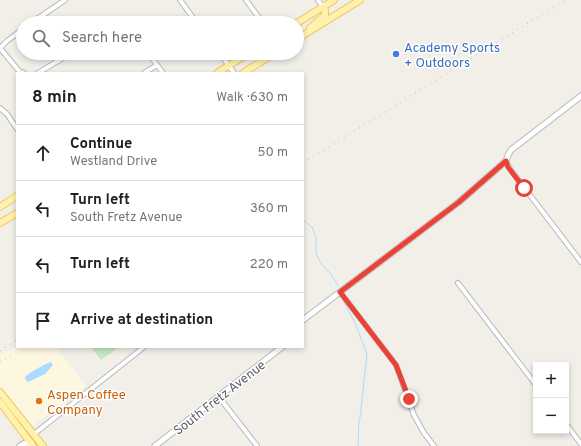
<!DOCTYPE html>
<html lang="en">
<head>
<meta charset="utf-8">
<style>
  :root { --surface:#fff; --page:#f2f2f2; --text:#202124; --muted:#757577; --line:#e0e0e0 }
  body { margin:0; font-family:Overpass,sans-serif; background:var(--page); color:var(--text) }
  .controls { position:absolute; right:12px; bottom:12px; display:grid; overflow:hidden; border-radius:0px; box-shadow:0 2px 6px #0003 }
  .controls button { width:36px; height:36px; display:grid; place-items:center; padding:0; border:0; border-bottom:1px solid var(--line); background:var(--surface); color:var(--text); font:20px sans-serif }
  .stop { position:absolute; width:12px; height:12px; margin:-9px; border:3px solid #ea4335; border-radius:50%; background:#fff }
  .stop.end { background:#ea4335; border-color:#fff; box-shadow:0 1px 4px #0008 }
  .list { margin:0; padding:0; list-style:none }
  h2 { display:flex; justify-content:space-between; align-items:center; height:52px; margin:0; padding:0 16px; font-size:17px }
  h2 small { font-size:13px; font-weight:400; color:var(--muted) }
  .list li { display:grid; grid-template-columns:26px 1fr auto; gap:12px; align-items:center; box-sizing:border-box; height:56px; padding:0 16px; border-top:1px solid var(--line) }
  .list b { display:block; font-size:15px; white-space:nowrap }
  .list p { margin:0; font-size:13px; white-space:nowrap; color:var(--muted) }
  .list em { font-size:13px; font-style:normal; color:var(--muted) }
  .icon { flex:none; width:22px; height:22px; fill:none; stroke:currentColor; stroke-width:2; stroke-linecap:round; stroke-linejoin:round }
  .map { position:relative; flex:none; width:581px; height:446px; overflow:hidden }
  .search { position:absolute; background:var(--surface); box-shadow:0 2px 6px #0003; left:16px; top:16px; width:288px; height:44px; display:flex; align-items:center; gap:10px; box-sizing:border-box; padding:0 14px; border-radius:22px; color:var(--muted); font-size:15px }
  .panel { position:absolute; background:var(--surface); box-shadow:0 2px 6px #0003; left:16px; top:72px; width:288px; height:276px; border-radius:0px }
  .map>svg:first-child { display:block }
  .commercial { fill:#fef7e0 }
  .green { fill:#c5e8c5 }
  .water { fill:#aadaff }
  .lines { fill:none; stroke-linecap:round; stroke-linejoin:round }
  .stream { stroke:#aadaff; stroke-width:1 }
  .minor-casing { stroke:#b5b8bc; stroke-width:6 }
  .tertiary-casing { stroke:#b5b8bc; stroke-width:7 }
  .primary-casing { stroke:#f2c960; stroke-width:8 }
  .minor { stroke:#fff; stroke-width:4 }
  .tertiary { stroke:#fff; stroke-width:5 }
  .primary { stroke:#fff2af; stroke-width:6 }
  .rail { stroke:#b6b7b8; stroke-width:1; stroke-dasharray:1 5; stroke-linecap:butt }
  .route { stroke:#ea4335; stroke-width:5 }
  .shop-dot { fill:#3f7fe0; stroke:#fff; stroke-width:1.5 }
  .food-dot { fill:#e8710a; stroke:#fff; stroke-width:1.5 }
  .labels { text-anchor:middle; stroke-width:3; stroke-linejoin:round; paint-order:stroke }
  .shop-label { font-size:13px; fill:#366cbe; stroke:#fff; text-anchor:start }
  .food-label { font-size:13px; fill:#c56008; stroke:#fff; text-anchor:start }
  .street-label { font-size:13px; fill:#5f6368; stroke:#fff }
</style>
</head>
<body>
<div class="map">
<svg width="581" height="446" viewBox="0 0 581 446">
  <rect width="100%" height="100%" fill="#f1efe8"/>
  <path class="commercial" d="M17,346V347H56L86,386L31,427L0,389V356Z"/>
  <path class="green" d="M91,347H119L101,360Z"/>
  <path class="water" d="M51,362L53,365L45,374L28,382L26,380L25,377C29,373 46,363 51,362Z"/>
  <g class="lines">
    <path class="stream" d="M303,220L312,227L316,237V252L317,256L322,265L332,275L338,286
      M343,300L355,323L367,354L361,409V413L359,421L358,446"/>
    <g class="minor-casing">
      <path id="minor" d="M180,0L197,23
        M246,0L263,23
        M318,0L323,7
        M31,23L65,0
        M118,23C122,20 128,18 131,23
        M0,48L19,71L24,73
        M0,48L7,41L23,29
        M148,53L163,73
        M220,53L234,73
        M38,73L71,53
        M144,73L157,65
        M0,108L7,114L17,129
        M506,161L510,169L581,262
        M458,283L536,385
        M340,292L396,365L414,415L424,433L434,446
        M219,397L257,446
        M566,424L581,444
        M34,434L144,347"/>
    </g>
    <g class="tertiary-casing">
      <path id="tertiary" d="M303,320L459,202L506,161L508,155L511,150L581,96
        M20,446L23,444L31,442L30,444
        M155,446L282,347"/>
    </g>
    <g class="primary-casing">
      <path id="primary" d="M297,23L334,0
        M310,28L318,21L325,15V10L323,7
        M297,39L360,0
        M217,73L249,53
        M243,73L275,53
        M0,207L17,196
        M0,223L17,213
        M0,392L43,446
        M0,402L33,446"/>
    </g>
    <use href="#minor" class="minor"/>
    <use href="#tertiary" class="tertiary"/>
    <use href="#primary" class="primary"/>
    <path class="rail" d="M303,163L565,0
      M0,351L17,340
      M0,362L11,355"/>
  </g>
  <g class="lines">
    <path class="route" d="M409,399L396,365L340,292L459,202L506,161L508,167L524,188"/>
  </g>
  <circle class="shop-dot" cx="396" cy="54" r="4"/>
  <circle class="food-dot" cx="39" cy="401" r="4"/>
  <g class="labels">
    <g class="shop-label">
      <text x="404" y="52">Academy Sports<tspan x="404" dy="15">+ Outdoors</tspan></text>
    </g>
    <g class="food-label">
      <text x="47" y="399">Aspen Coffee<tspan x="47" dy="15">Company</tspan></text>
    </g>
    <g class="street-label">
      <text transform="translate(219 397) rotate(-38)" y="5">South Fretz Avenue</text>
    </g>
  </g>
</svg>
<div class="controls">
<button>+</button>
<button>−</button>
</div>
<div class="stop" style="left:524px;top:188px"></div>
<div class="stop end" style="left:409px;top:399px"></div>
<div class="search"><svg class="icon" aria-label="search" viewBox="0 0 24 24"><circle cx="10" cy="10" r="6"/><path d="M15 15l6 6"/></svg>Search here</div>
<section class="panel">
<h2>8 min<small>Walk · 630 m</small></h2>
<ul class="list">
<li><svg class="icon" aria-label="ahead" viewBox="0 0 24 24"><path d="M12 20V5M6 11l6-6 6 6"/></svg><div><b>Continue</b><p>Westland Drive</p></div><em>50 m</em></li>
<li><svg class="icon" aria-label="left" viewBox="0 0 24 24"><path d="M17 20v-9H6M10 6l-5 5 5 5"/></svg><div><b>Turn left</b><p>South Fretz Avenue</p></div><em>360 m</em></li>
<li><svg class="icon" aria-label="left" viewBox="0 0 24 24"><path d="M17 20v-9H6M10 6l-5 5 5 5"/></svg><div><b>Turn left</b></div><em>220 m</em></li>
<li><svg class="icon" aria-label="arrive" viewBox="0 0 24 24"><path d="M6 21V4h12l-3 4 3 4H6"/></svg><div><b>Arrive at destination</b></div></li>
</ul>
</section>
</div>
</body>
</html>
